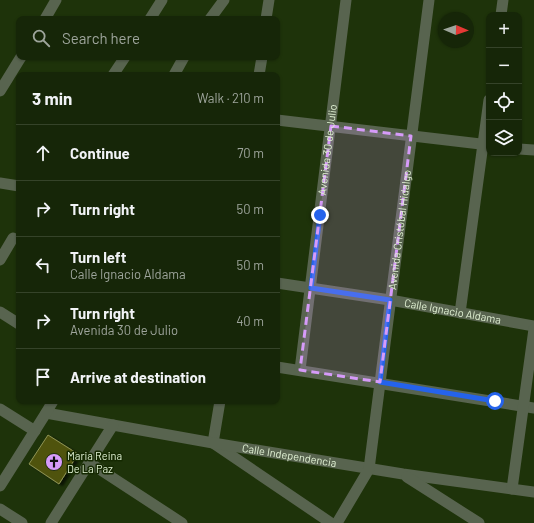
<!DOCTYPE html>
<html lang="en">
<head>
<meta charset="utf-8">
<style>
  :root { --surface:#162608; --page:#233216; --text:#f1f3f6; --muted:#9ea59c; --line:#354329 }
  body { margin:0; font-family:Barlow,sans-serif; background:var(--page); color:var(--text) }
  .controls { position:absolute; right:12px; top:12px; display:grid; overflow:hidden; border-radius:8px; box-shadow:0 1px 3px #0004 }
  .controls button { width:36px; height:36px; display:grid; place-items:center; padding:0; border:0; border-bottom:1px solid var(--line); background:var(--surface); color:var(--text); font:20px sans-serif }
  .compass { position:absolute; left:438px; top:12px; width:36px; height:36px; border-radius:50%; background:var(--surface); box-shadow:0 1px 3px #0004; rotate:92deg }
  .stop { position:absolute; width:12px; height:12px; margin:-9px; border:3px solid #2563eb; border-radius:50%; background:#fff }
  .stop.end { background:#2563eb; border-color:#fff; box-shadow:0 1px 4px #0008 }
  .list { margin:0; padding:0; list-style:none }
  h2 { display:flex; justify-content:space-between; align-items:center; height:52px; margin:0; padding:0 16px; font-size:17px }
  h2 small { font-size:13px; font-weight:400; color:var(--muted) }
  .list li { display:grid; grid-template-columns:26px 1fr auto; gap:12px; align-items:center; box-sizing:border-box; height:56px; padding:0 16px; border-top:1px solid var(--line) }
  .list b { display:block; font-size:15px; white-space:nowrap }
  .list p { margin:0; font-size:13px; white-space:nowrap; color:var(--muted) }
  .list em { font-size:13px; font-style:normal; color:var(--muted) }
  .icon { flex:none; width:22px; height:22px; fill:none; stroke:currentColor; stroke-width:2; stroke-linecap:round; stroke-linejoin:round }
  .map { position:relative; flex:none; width:534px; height:523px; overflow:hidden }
  .search { position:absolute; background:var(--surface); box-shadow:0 1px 3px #0004; left:16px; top:16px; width:264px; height:44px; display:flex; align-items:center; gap:10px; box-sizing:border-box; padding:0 14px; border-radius:8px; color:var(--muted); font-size:15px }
  .panel { position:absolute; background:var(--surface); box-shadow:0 1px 3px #0004; left:16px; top:72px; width:264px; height:332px; border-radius:8px }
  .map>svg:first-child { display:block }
  .building { fill:#50530f; stroke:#8f9453; filter:url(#shadow) }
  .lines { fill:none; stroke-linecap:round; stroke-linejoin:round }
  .minor { stroke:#58644f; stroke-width:11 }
  .route { stroke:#2563eb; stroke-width:5 }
  .marked { fill:#d69bf9; fill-opacity:0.2; stroke:#d69bf9; stroke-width:3; stroke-dasharray:8 5; stroke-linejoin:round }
  .labels { text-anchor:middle; stroke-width:3; stroke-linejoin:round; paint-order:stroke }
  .street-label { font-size:11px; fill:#e0f1d3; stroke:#152901 }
  .poi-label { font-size:11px; fill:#e0f1d3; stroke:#152901; text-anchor:start }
</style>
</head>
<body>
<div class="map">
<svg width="534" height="523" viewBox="0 0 534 523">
  <defs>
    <filter id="shadow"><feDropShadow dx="3.5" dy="2" stdDeviation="1" flood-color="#0009"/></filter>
  </defs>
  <rect width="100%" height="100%" fill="#1e330a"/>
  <path class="building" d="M48,435L78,454L59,484L29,464Z"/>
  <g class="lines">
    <g class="minor">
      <path d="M501,15L503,0"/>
      <path d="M45,19L56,0"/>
      <path d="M150,19L162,0"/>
      <path d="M210,19L224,0"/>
      <path d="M266,19L269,0"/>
      <path d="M113,75L125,57"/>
      <path d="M174,75L184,57"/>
      <path d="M259,75L262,57"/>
      <path d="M0,91L21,57"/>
      <path d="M277,120L489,145"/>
      <path d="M519,149L534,150"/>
      <path d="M0,183L19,186"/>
      <path d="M0,260L13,238"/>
      <path id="s1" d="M277,283L390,300L534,326"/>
      <path d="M0,312L19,324"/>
      <path d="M460,313L489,100"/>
      <path d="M277,367L534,408"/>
      <path id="s2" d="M300,370L346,0"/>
      <path d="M220,401L213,443L331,523"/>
      <path d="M0,409L35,431"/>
      <path id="s3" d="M46,413L213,443L403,474L534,492"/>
      <path d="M90,463L182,523"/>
      <path d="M407,477L479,523"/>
      <path d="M0,486L46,413L53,401"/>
      <path d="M512,489L534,329"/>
      <path d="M0,509L22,523"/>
      <path d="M51,523L113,425"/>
      <path id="s4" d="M337,523L369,469L429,0"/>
    </g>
  </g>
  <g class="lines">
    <path class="route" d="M320,215L311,288L390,300L380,382L495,401"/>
  </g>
  <path class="marked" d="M331,126L411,136L380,382L300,370Z"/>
  <defs>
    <g id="church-disc" transform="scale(0.9)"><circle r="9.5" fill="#d69bf9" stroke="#152901"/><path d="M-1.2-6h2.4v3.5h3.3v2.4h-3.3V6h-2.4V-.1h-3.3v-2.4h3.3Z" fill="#111"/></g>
  </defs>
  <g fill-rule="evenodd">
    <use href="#church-disc" x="54" y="462"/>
  </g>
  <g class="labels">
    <g class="street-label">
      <text dy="4" stroke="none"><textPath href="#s2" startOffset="222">Avenida 30 de Julio</textPath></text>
      <text dy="4" stroke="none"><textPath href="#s4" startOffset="304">Avenida Cristóbal Hidalgo</textPath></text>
      <text dy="4" stroke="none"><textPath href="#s1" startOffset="178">Calle Ignacio Aldama</textPath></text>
      <text dy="4" stroke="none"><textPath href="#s3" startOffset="247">Calle Independencia</textPath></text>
    </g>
    <g class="poi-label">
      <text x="67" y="460">Maria Reina<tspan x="67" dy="13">De La Paz</tspan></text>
    </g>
  </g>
</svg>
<div class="controls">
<button>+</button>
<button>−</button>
<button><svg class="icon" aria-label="locate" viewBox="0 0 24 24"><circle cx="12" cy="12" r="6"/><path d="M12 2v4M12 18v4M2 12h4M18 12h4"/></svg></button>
<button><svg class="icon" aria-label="layers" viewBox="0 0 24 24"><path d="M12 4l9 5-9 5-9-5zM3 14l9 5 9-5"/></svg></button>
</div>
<svg class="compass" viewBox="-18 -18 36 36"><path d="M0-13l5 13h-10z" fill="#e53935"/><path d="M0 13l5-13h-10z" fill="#9ea59c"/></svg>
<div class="stop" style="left:495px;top:401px"></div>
<div class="stop end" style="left:320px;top:215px"></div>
<div class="search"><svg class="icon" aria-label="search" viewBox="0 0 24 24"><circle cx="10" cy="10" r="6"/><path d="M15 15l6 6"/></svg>Search here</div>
<section class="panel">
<h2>3 min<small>Walk · 210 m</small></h2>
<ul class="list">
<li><svg class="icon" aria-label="ahead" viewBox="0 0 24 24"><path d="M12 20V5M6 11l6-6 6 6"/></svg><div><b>Continue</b></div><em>70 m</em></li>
<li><svg class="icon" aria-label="right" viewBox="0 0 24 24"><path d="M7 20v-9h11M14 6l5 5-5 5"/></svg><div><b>Turn right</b></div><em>50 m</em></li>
<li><svg class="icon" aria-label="left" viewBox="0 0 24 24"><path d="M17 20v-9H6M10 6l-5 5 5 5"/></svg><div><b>Turn left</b><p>Calle Ignacio Aldama</p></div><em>50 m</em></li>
<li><svg class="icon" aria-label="right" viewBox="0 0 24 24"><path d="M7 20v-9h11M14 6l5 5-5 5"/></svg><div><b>Turn right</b><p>Avenida 30 de Julio</p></div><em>40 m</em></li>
<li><svg class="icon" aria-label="arrive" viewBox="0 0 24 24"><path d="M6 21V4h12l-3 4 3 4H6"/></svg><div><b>Arrive at destination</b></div></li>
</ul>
</section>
</div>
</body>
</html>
